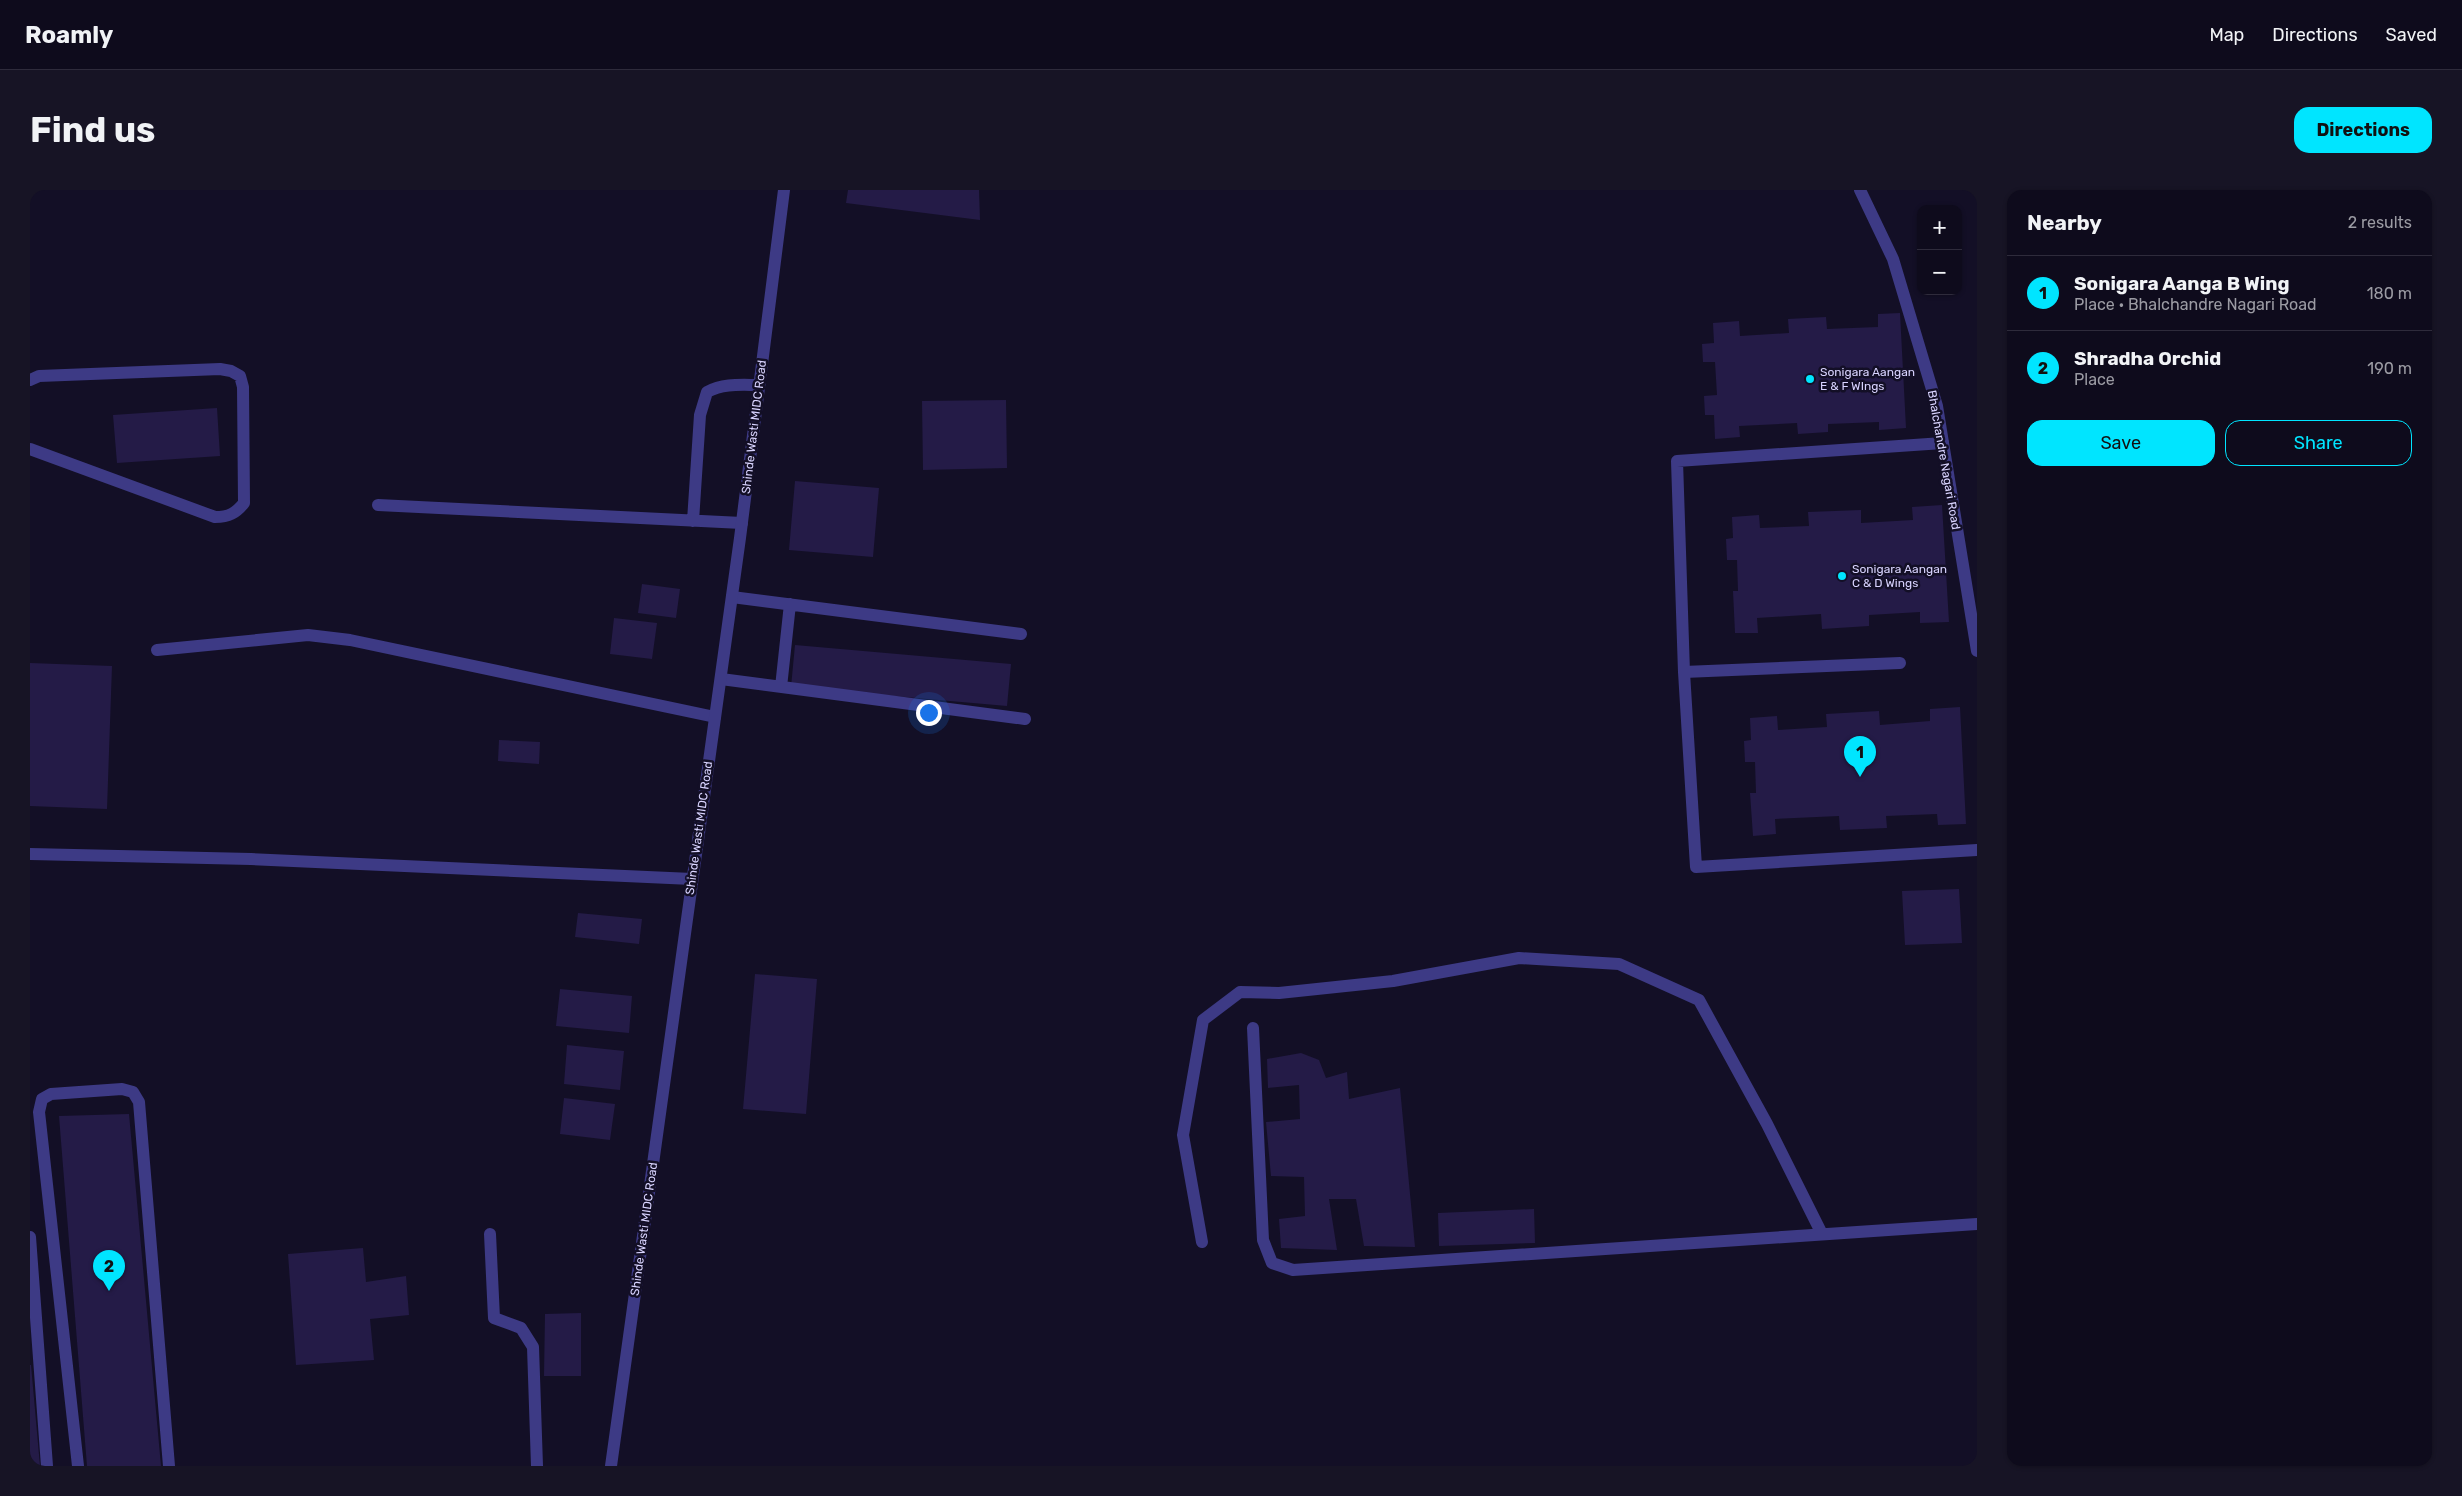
<!DOCTYPE html>
<html lang="en">
<head>
<meta charset="utf-8">
<style>
  :root { --surface:#0e0b1c; --page:#171425; --text:#f1f3f6; --muted:#9b9ba3; --line:#2e2b3b; --accent:#00e5ff }
  body { margin:0; font-family:Rubik,sans-serif; background:var(--page); color:var(--text) }
  .controls { position:absolute; right:15px; top:15px; display:grid; overflow:hidden; border-radius:10px; box-shadow:0 1px 4px #0004 }
  .controls button { width:45px; height:45px; display:grid; place-items:center; padding:0; border:0; border-bottom:1px solid var(--line); background:var(--surface); color:var(--text); font:25px sans-serif }
  .you { position:absolute; left:898px; top:522px; width:18px; height:18px; margin:-12px; border:4px solid #fff; border-radius:50%; background:#1a73e8; box-shadow:0 0 0 8px #1a73e833 }
  .badge { display:grid; place-items:center; width:32px; height:32px; border-radius:50%; background:var(--accent); color:#111; font-size:16px; font-weight:700 }
  .pin { position:absolute; translate:-50% -41px; filter:drop-shadow(0 1px 2px #0008) }
  .pin::after { content:''; position:absolute; top:26px; width:18px; height:15px; background:inherit; clip-path:polygon(0 0,100% 0,50% 100%) }
  .list { margin:0; padding:0; list-style:none }
  h2 { display:flex; justify-content:space-between; align-items:center; height:65px; margin:0; padding:0 20px; font-size:21px }
  h2 small { font-size:16px; font-weight:400; color:var(--muted) }
  .list li { display:grid; grid-template-columns:32px 1fr auto; gap:15px; align-items:center; box-sizing:border-box; height:75px; padding:0 20px; border-top:1px solid var(--line) }
  .list b { display:block; font-size:19px; white-space:nowrap }
  .list p { margin:0; font-size:16px; white-space:nowrap; color:var(--muted) }
  .list em { font-size:16px; font-style:normal; color:var(--muted) }
  .actions { display:flex; gap:10px; padding:15px 20px }
  .actions a { flex:1; padding:11px 0; border:1px solid var(--accent); border-radius:15px; text-align:center; font-size:18px; color:var(--accent) }
  .actions .main { background:var(--accent); color:#111 }
  .map { position:relative; flex:none; width:1947px; height:1276px; overflow:hidden; border-radius:15px }
  header { display:flex; align-items:center; gap:30px; box-sizing:border-box; height:70px; padding:0 25px; background:var(--surface); border-bottom:1px solid var(--line) }
  header strong { font-size:24px }
  nav { display:flex; gap:28px; margin-inline-start:auto; font-size:18px }
  .intro { display:flex; align-items:center; justify-content:space-between; box-sizing:border-box; height:120px; padding:0 30px }
  h1 { margin:0; font-size:35px }
  .button { padding:12px 22px; border-radius:15px; background:var(--accent); color:#111; font-size:18px; font-weight:700 }
  main { display:flex; gap:30px; padding:0 30px }
  aside { flex:1; background:var(--surface); border-radius:15px; box-shadow:0 1px 4px #0004 }
  .map>svg:first-child { display:block }
  .building { fill:#241b47 }
  .lines { fill:none; stroke-linecap:round; stroke-linejoin:round }
  .service { stroke:#3d3a85; stroke-width:12 }
  .minor { stroke:#3d3a85; stroke-width:12 }
  .tertiary { stroke:#3d3a85; stroke-width:12 }
  .poi-dot { fill:#00e5ff; stroke:#130f26; stroke-width:2 }
  .labels { text-anchor:middle; stroke-width:5; stroke-linejoin:round; paint-order:stroke }
  .poi-label { font-size:12px; fill:#d9d4ff; stroke:#130f26; text-anchor:start }
  .street-label { font-size:12px; fill:#d9d4ff; stroke:#130f26 }
</style>
</head>
<body>
<header>
<strong>Roamly</strong>
<nav><a>Map</a><a>Directions</a><a>Saved</a></nav>
</header>
<div class="intro"><h1>Find us</h1><a class="button">Directions</a></div>
<main>
<div class="map">
<svg width="1947" height="1276" viewBox="0 0 1947 1276">
  <rect width="100%" height="100%" fill="#130f26"/>
  <path class="building" d="M818,0H949L950,30L816,13Z
    M1870,123L1876,238L1849,240V232L1798,234V242L1768,244L1767,233L1709,236L1710,247L1685,249L1684,225H1675L1674,206L1687,205L1685,172H1673L1672,154L1684,153L1683,133L1709,131L1710,146L1759,143L1758,129L1796,127L1797,139L1848,137V124Z
    M976,210L977,278L893,280L892,211Z
    M187,218L190,266L87,273L83,225Z
    M765,291L849,298L843,367L759,360Z
    M1912,315L1919,432L1890,433V422L1839,425V436L1792,439L1791,424L1727,428L1728,443H1705L1703,401H1708L1707,370H1697L1696,349L1703,348L1702,327L1729,325L1730,338L1779,336L1778,322L1831,320V333L1883,330L1882,317Z
    M612,394L650,399L646,428L608,423Z
    M584,428L627,433L622,469L580,464Z
    M765,455L981,474L977,516L761,497Z
    M0,473L82,476L77,619L0,616Z
    M1930,517L1936,634L1908,635L1907,624L1856,626L1857,638L1810,640L1809,626L1745,629L1746,644L1723,646L1720,603H1726L1725,572H1715L1714,551L1721,550L1720,528L1747,526L1748,540L1797,537L1796,524L1849,521L1850,535L1900,531V519Z
    M469,550L510,552L509,574L468,571Z
    M1929,699L1932,753L1875,755L1872,701Z
    M548,723L612,729L609,754L545,747Z
    M725,784L787,789L776,924L713,919Z
    M530,799L602,806L599,843L526,836Z
    M537,855L594,861L590,900L534,894Z
    M1271,863L1289,870L1296,888L1317,882L1319,909L1370,898L1385,1057L1334,1056L1326,1009H1299L1307,1060L1251,1058L1249,1029L1275,1026L1274,987L1241,986L1236,932L1270,929L1269,895L1238,898L1237,869Z
    M534,908L585,914L580,950L530,944Z
    M99,924L131,1276H57L29,926Z
    M1504,1019L1505,1053L1409,1056L1408,1023Z
    M333,1058L336,1092L376,1086L379,1125L340,1129L344,1170L266,1175L258,1064Z
    M551,1123V1186H514L515,1124Z
    M0,1175H1L10,1276H0Z"/>
  <g class="lines">
    <path class="service" d="M348,315L712,333
      M663,331L670,225L677,202C694,193 711,195 729,195
      M127,460L278,445L320,450L685,527"/>
    <path class="minor" d="M0,190L9,186L190,179L201,181L210,186L213,197L214,313C206,323 199,327 185,327L0,259
      M1913,253L1647,271L1654,482L1666,677L1947,660
      M702,407L991,444
      M1654,482L1870,473
      M691,489L995,529
      M751,497L760,414
      M0,664L221,669L662,689
      M1223,838L1233,1050L1242,1073L1263,1080L1947,1034
      M460,1044L464,1128L491,1138L503,1157L507,1276
      M0,1047L17,1276
      M1172,1052L1153,945L1173,830L1210,802L1249,803L1363,791L1489,768L1589,774L1669,810L1737,934L1792,1044
      M48,1276L9,922L12,909L21,904L92,899L103,902L109,912L139,1276"/>
    <path class="tertiary" d="M1830,0L1863,69L1907,216L1947,461
      M581,1276L710,348L754,0"/>
  </g>
  <g class="poi-dot">
    <circle cx="1780" cy="189" r="5"/>
    <circle cx="1812" cy="386" r="5"/>
  </g>
  <g class="labels">
    <g class="poi-label">
      <text x="1790" y="186">Sonigara Aangan<tspan x="1790" dy="14">E &amp; F WIngs</tspan></text>
      <text x="1822" y="383">Sonigara Aangan<tspan x="1822" dy="14">C &amp; D Wings</tspan></text>
    </g>
    <g class="street-label">
      <text transform="translate(724 237) rotate(-83)" y="4">Shinde Wasti MIDC Road</text>
      <text transform="translate(1914 270) rotate(80)" y="4">Bhalchandre Nagari Road</text>
      <text transform="translate(669 638) rotate(-82)" y="4">Shinde Wasti MIDC Road</text>
      <text transform="translate(614 1039) rotate(-82)" y="4">Shinde Wasti MIDC Road</text>
    </g>
  </g>
</svg>
<div class="controls">
<button>+</button>
<button>−</button>
</div>
<div class="you"></div>
<div class="pin badge" style="left:1830px;top:587px">1</div>
<div class="pin badge" style="left:79px;top:1101px">2</div>
</div>
<aside>
<h2>Nearby<small>2 results</small></h2>
<ul class="list">
<li><span class="badge">1</span><div><b>Sonigara Aanga B Wing</b><p>Place · Bhalchandre Nagari Road</p></div><em>180 m</em></li>
<li><span class="badge">2</span><div><b>Shradha Orchid</b><p>Place</p></div><em>190 m</em></li>
</ul>
<div class="actions"><a class="main">Save</a><a>Share</a></div>
</aside>
</main>
</body>
</html>
